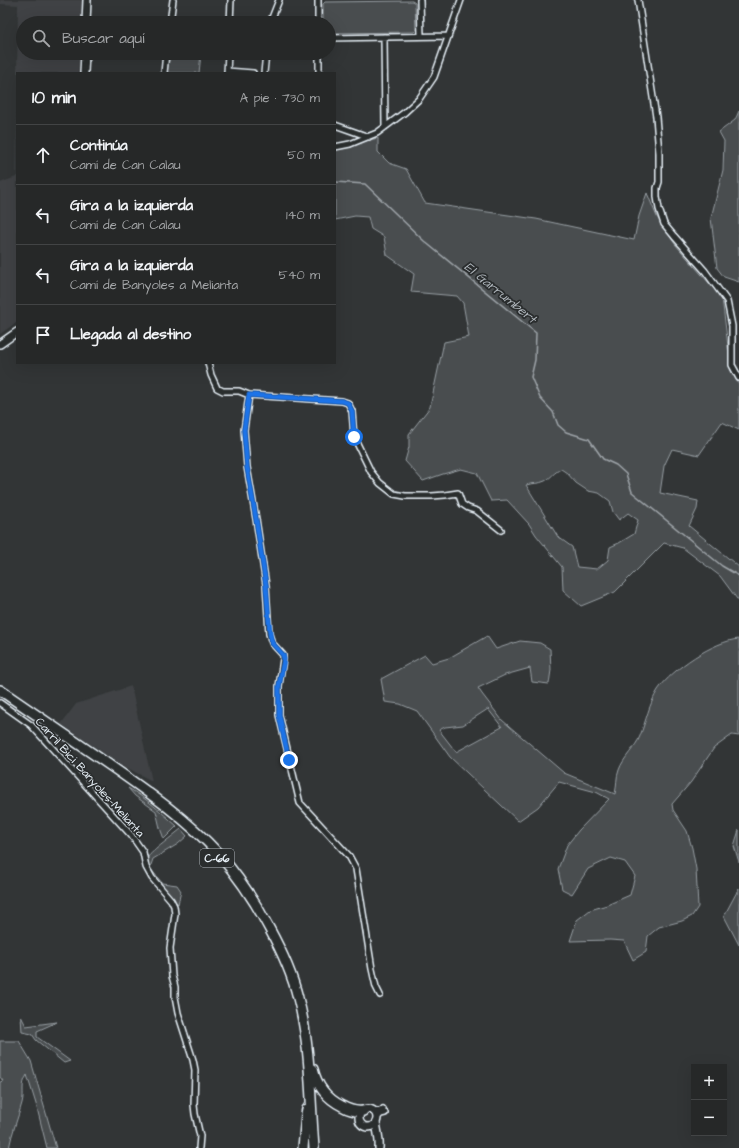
<!DOCTYPE html>
<html lang="es">
<head>
<meta charset="utf-8">
<style>
  :root { --surface:#262828; --page:#2e3030; --text:#f1f3f6; --muted:#a4a6a8; --line:#424445 }
  body { margin:0; font-family:"Architects Daughter",sans-serif; background:var(--page); color:var(--text) }
  .controls { position:absolute; right:12px; bottom:12px; display:grid; overflow:hidden; border-radius:0px; box-shadow:0 4px 16px #0002 }
  .controls button { width:36px; height:36px; display:grid; place-items:center; padding:0; border:0; border-bottom:1px solid var(--line); background:var(--surface); color:var(--text); font:20px sans-serif }
  .stop { position:absolute; width:12px; height:12px; margin:-9px; border:3px solid #1a73e8; border-radius:50%; background:#fff }
  .stop.end { background:#1a73e8; border-color:#fff; box-shadow:0 1px 4px #0008 }
  .list { margin:0; padding:0; list-style:none }
  h2 { display:flex; justify-content:space-between; align-items:center; height:52px; margin:0; padding:0 16px; font-size:17px }
  h2 small { font-size:13px; font-weight:400; color:var(--muted) }
  .list li { display:grid; grid-template-columns:26px 1fr auto; gap:12px; align-items:center; box-sizing:border-box; height:60px; padding:0 16px; border-top:1px solid var(--line) }
  .list b { display:block; font-size:15px; white-space:nowrap }
  .list p { margin:0; font-size:13px; white-space:nowrap; color:var(--muted) }
  .list em { font-size:13px; font-style:normal; color:var(--muted) }
  .icon { flex:none; width:22px; height:22px; fill:none; stroke:currentColor; stroke-width:2; stroke-linecap:round; stroke-linejoin:round }
  .map { position:relative; flex:none; width:739px; height:1148px; overflow:hidden }
  .search { position:absolute; background:var(--surface); box-shadow:0 4px 16px #0002; left:16px; top:16px; width:320px; height:44px; display:flex; align-items:center; gap:10px; box-sizing:border-box; padding:0 14px; border-radius:22px; color:var(--muted); font-size:15px }
  .panel { position:absolute; background:var(--surface); box-shadow:0 4px 16px #0002; left:16px; top:72px; width:320px; height:292px; border-radius:0px }
  .map>svg:first-child { display:block }
  .built { fill:#3f4244 }
  .green { fill:#494d4f; stroke:#989fa4; fill-rule:evenodd }
  .lines { fill:none; stroke-linecap:round; stroke-linejoin:round }
  .stream { stroke:#9fa5aa; stroke-width:1.5 }
  .street-casing { stroke:#e8f1f8; stroke-width:8 }
  .secondary-casing { stroke:#e8f1f8; stroke-width:10 }
  .highway-casing { stroke:#e8f1f8; stroke-width:12 }
  .street { stroke:#2a2d2e; stroke-width:5 }
  .secondary { stroke:#2a2d2e; stroke-width:7 }
  .highway { stroke:#2a2d2e; stroke-width:9 }
  .route { stroke:#1a73e8; stroke-width:5 }
  .labels { text-anchor:middle; stroke-width:3.5; stroke-linejoin:round; paint-order:stroke }
  .shield { fill:#2a2d2e; stroke:#afb6bb; stroke-width:1 }
  .shield-label { font-size:11px; font-weight:bold; fill:#e8f1f8 }
  .street-label { font-size:12px; fill:#e8f1f8; stroke:#2a2d2e }
  .water-label { font-size:13px; font-style:italic; fill:#b1b8be; stroke:#2a2d2e }
</style>
</head>
<body>
<div class="map">
<svg width="739" height="1148" viewBox="0 0 739 1148">
  <rect width="100%" height="100%" fill="#323536"/>
  <filter id="ink" filterUnits="userSpaceOnUse"><feTurbulence type="fractalNoise" baseFrequency=".025" numOctaves="2"/><feDisplacementMap in="SourceGraphic" scale="8" xChannelSelector="R" yChannelSelector="G"/><feConvolveMatrix kernelMatrix="1 2 1 2 8 2 1 2 1" color-interpolation-filters="sRGB"/></filter>
  <g filter="url(#ink)">
    <path class="built" d="M0,0H85L86,23H23V53H85L84,73H17L18,5L0,4Z
      M17,110V322L0,334V183L16,177Z
      M131,686L152,781L120,764L61,724L76,704Z"/>
    <path class="green" d="M412,1L415,3L416,30L414,32L329,33V23H323V4L325,2Z
      M170,53H191L201,54L199,73H167Z
      M739,111V282L724,277L717,268L711,218L723,170L724,141L719,132L735,120Z
      M378,138V152L389,163L406,169L425,203L536,219L634,240L639,216L647,193L657,217L675,244L722,298L731,371L739,384V430L722,422L699,455L672,449L664,466L660,493L698,501L697,509L689,526L739,567V599H737L720,576L683,548L664,543L615,592L581,606L563,590L562,567L536,535L529,524L507,500L491,501L477,473L461,469L443,474L423,481L405,461L409,447V434L430,407L444,342L469,337L463,303L457,296L411,292L414,274L387,255L384,237L371,229L368,217L355,216L335,220V148ZM561,469L567,473L576,483L588,491L599,493L610,501L613,512L619,520L628,513L638,520L634,534L619,543L610,547L608,560L597,569L577,567L572,547L558,537L526,485C532,483 539,484 545,481C552,477 553,473 561,469Z
      M487,636L496,649L520,641L540,643L550,649L551,670L549,684L532,682L530,668L505,675L478,688L482,694L502,720L564,773L615,794C617,786 616,777 619,770C623,758 636,747 640,736C646,721 649,704 658,690C672,669 714,641 739,639V736L732,735L714,748L691,782L672,804L673,810L687,831L692,848L696,869L698,907L692,916L682,921L659,927L648,936L646,952L633,960L624,941L610,940L570,941L577,920L590,910L607,905L630,895L635,876L625,862L611,858L588,869L572,894L562,889L558,869L567,845L579,830L609,799L596,792L559,782L538,807L518,821L450,757L417,711L400,704L385,702L381,679L425,655L432,663L449,658ZM488,709L502,727L456,752L439,730L445,727L463,725Z
      M128,788C146,798 161,812 177,826L164,839L160,828L156,811L135,796Z
      M181,829L187,836L178,844L153,859L150,868L162,883L177,885L181,891L178,904C170,895 141,870 148,857C151,852 175,834 181,829Z
      M739,830V862L734,846Z
      M739,888V945L724,916Z
      M21,1016L26,1026L57,1022L37,1031V1037L70,1061L64,1063L36,1040L32,1034L22,1032Z
      M0,1041H19L31,1061L56,1148H47L36,1104L27,1075C20,1086 25,1092 22,1103C18,1118 12,1132 9,1148H0V1082L3,1081L0,1077Z"/>
    <g class="lines">
      <path class="stream" d="M335,182L365,184L424,241L536,333L535,360L531,377L540,398L553,412L558,425L566,432L589,439L603,459L616,465L626,474L632,492L722,566L739,576"/>
      <g class="street-casing">
        <path id="street" d="M318,0V23
          M420,0L421,36
          M638,0L656,117L659,153V182L657,188V197L659,209L664,224L674,236L705,271L727,301L732,326V365L739,378
          M170,23L173,0
          M230,23L231,0
          M270,23L279,0
          M384,37L385,127
          M329,38L448,36
          M319,53V73
          M227,71L253,73
          M164,73L166,53
          M227,73L228,53
          M264,73L266,53
          M335,125L369,137
          M335,147L350,144L377,133L405,112L419,99L434,77L461,0
          M208,363L211,375L217,388L223,391H239L249,395L342,401L348,403L352,411L354,437L371,472L380,483L394,494L405,496H432L445,495L458,493L462,504L468,508L477,511L501,530
          M249,395L244,430L247,467L256,519L266,585L269,634L272,643L283,655V659L279,686V715L300,803L349,856L356,869L372,969L376,987L380,995
          M0,703L31,725L131,835L143,852L146,867L152,878L171,900L174,906L175,914L170,948L172,976L175,987V997L178,1013L193,1060L195,1070L194,1105L195,1114L200,1136L199,1148
          M372,1111H381L383,1109
          M377,1118L381,1114L385,1113"/>
      </g>
      <g class="secondary-casing">
        <path id="secondary" d="M86,23L87,0
          M84,73L85,53
          M0,344L17,332
          M359 1118a9 9 0 1 1 18 0a9 9 0 1 1-18 0Z
          M376,1122C377,1131 380,1139 379,1148"/>
      </g>
      <g class="highway-casing">
        <path id="highway" d="M0,690C35,714 70,738 105,762C145,790 185,817 218,853C238,876 255,901 269,928C281,950 292,973 298,998C311,1047 310,1098 314,1148
          M313,1069C317,1086 326,1098 342,1106C349,1110 355,1112 363,1111
          M303,1148L306,1114L307,1109"/>
      </g>
      <use href="#street" class="street"/>
      <use href="#secondary" class="secondary"/>
      <use href="#highway" class="highway"/>
    </g>
  </g>
  <g class="lines" filter="url(#ink)">
    <path class="route" d="M289,760L279,715V686L284,659L283,655L272,643L270,634L266,585L256,519L247,467L244,430L249,395L342,401L348,403L352,411L354,437"/>
  </g>
  <g class="labels">
    <rect class="shield" x="200" y="849" width="34" height="18" rx="3"/>
    <g class="shield-label">
      <text x="217" y="862">C-66</text>
    </g>
    <g class="street-label">
      <text transform="translate(90 777) rotate(48)" y="4">Carril Bici Banyoles-Melianta</text>
    </g>
    <g class="water-label">
      <text transform="translate(501 292) rotate(39)" y="5">El Garrumbert</text>
    </g>
  </g>
</svg>
<div class="controls">
<button>+</button>
<button>−</button>
</div>
<div class="stop" style="left:354px;top:437px"></div>
<div class="stop end" style="left:289px;top:760px"></div>
<div class="search"><svg class="icon" aria-label="search" viewBox="0 0 24 24"><circle cx="10" cy="10" r="6"/><path d="M15 15l6 6"/></svg>Buscar aquí</div>
<section class="panel">
<h2>10 min<small>A pie · 730 m</small></h2>
<ul class="list">
<li><svg class="icon" aria-label="ahead" viewBox="0 0 24 24"><path d="M12 20V5M6 11l6-6 6 6"/></svg><div><b>Continúa</b><p>Camí de Can Calau</p></div><em>50 m</em></li>
<li><svg class="icon" aria-label="left" viewBox="0 0 24 24"><path d="M17 20v-9H6M10 6l-5 5 5 5"/></svg><div><b>Gira a la izquierda</b><p>Camí de Can Calau</p></div><em>140 m</em></li>
<li><svg class="icon" aria-label="left" viewBox="0 0 24 24"><path d="M17 20v-9H6M10 6l-5 5 5 5"/></svg><div><b>Gira a la izquierda</b><p>Camí de Banyoles a Melianta</p></div><em>540 m</em></li>
<li><svg class="icon" aria-label="arrive" viewBox="0 0 24 24"><path d="M6 21V4h12l-3 4 3 4H6"/></svg><div><b>Llegada al destino</b></div></li>
</ul>
</section>
</div>
</body>
</html>
